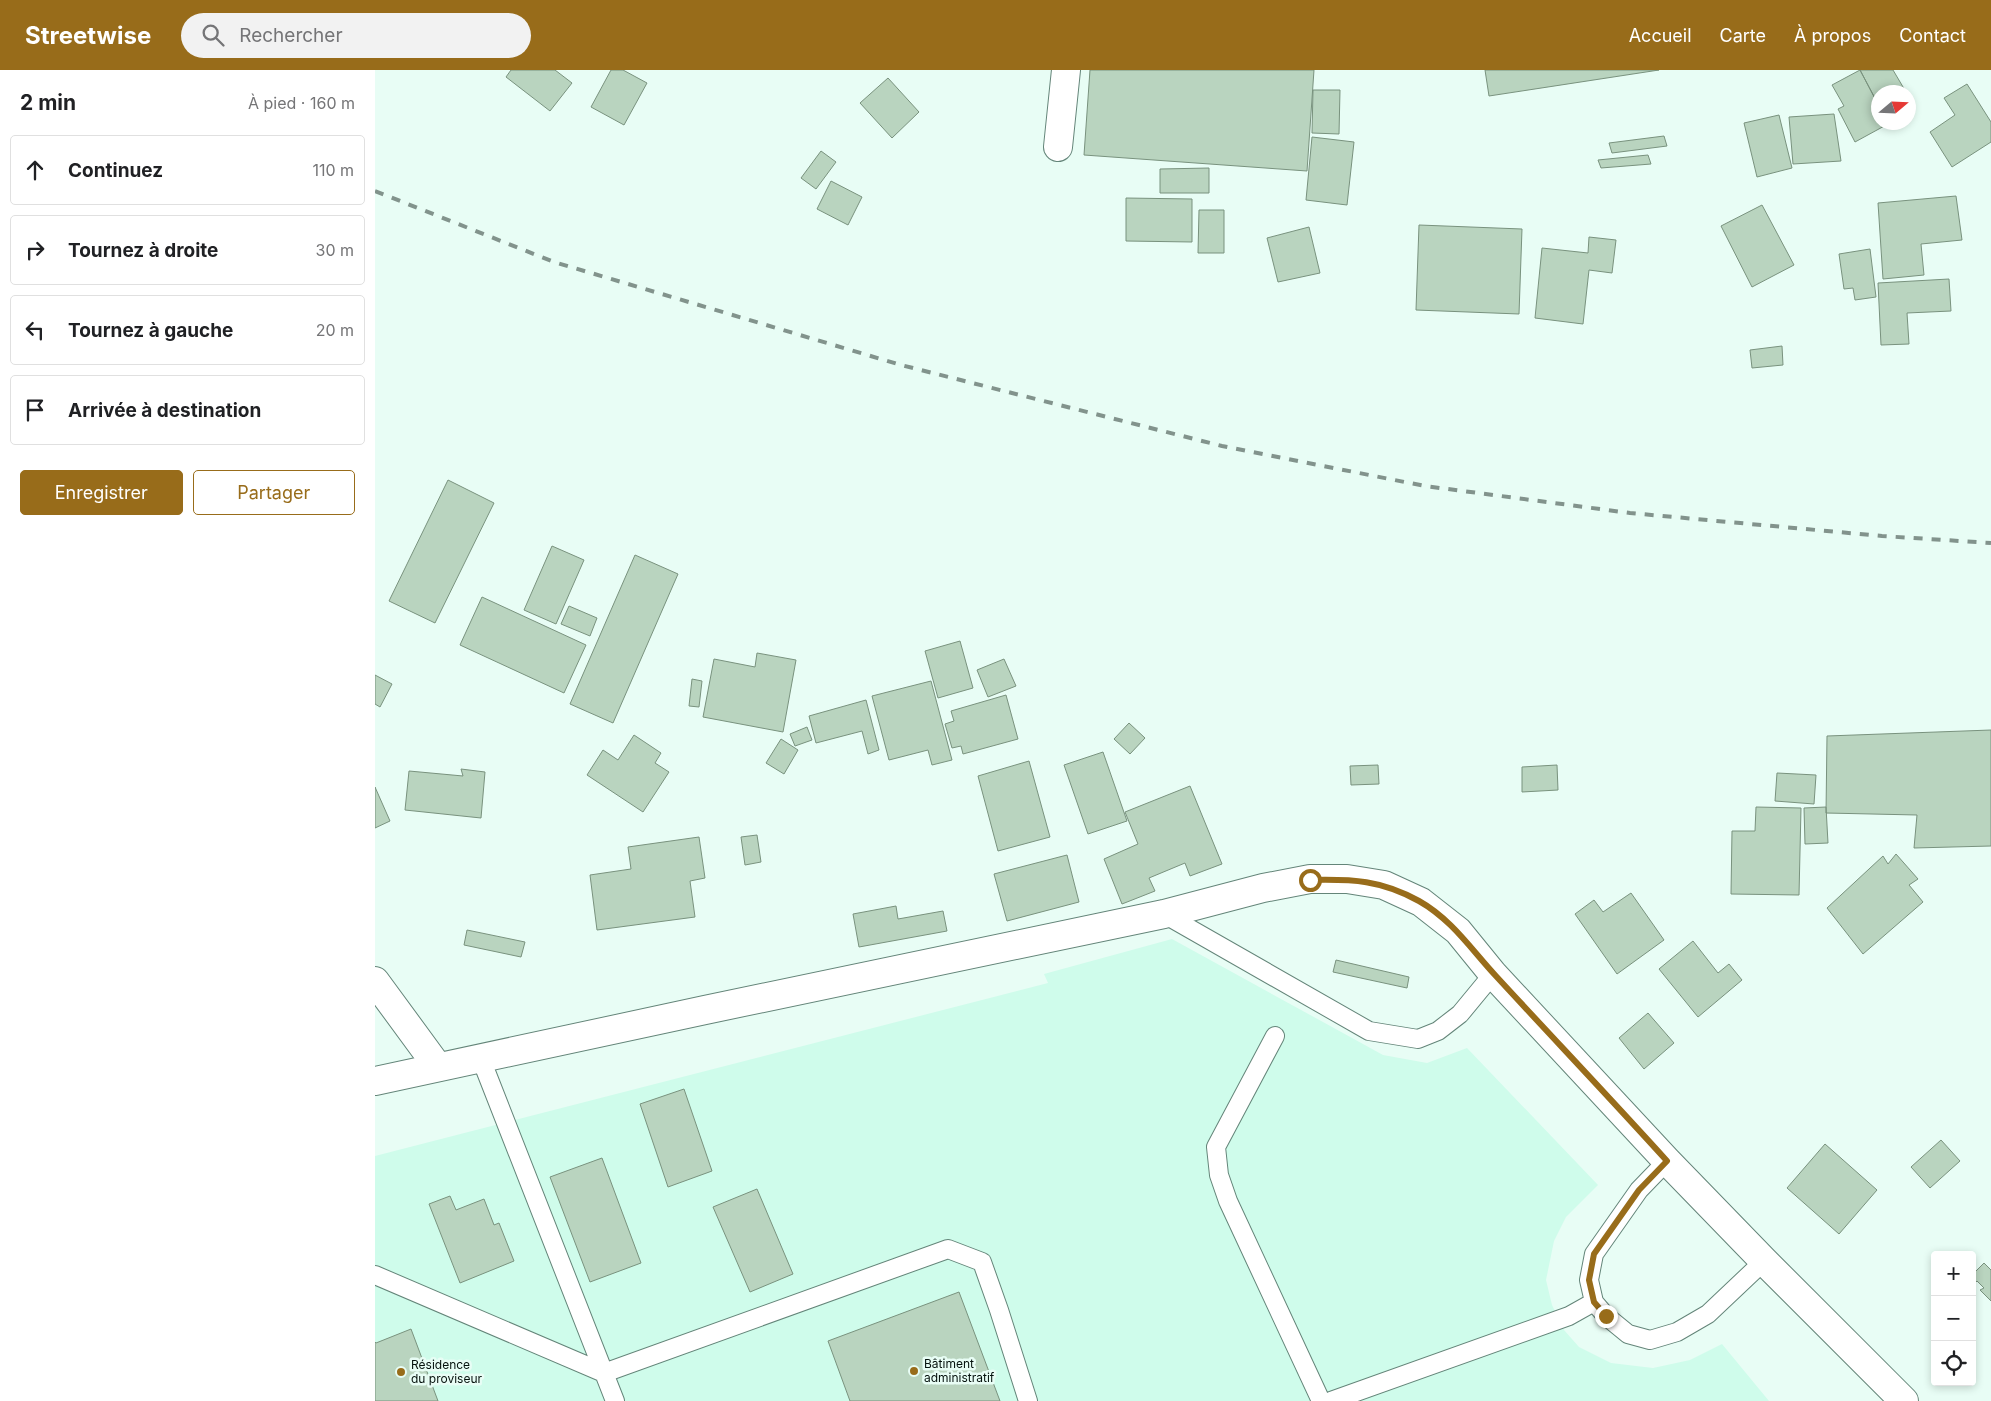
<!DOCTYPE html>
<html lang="fr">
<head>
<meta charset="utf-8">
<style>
  :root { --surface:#fff; --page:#f2f2f2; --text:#202124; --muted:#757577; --line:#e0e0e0; --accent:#986c1a }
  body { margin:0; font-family:Inter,sans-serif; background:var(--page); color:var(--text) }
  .controls { position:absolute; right:15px; bottom:15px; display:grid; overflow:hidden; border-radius:5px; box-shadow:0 2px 8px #0003 }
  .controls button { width:45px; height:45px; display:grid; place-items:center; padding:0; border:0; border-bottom:1px solid var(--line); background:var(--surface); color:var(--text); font:25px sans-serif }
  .compass { position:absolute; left:1496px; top:15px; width:45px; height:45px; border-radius:50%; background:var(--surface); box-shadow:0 2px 8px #0003; rotate:71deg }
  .stop { position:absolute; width:15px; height:15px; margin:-11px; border:4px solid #986c1a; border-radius:50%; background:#fff }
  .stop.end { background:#986c1a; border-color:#fff; box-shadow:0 1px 5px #0008 }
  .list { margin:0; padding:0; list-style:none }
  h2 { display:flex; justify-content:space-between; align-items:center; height:65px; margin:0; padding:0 20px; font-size:21px }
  h2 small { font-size:16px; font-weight:400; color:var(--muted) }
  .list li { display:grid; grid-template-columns:32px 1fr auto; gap:15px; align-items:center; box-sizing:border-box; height:70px; margin:0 10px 10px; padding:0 10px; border:1px solid var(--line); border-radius:5px }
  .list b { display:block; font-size:19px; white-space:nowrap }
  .list em { font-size:16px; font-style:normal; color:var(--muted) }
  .actions { display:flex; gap:10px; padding:15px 20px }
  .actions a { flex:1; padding:11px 0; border:1px solid var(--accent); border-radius:5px; text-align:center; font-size:18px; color:var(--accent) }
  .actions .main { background:var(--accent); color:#fff }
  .icon { flex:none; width:28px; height:28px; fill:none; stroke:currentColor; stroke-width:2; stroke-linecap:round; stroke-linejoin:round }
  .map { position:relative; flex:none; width:1616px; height:1331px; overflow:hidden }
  header { display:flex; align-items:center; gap:30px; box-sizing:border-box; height:70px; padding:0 25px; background:var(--accent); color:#fff }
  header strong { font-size:24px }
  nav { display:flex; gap:28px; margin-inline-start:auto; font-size:18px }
  .search { width:350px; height:45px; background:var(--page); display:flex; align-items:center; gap:12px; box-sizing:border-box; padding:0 18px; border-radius:28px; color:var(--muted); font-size:19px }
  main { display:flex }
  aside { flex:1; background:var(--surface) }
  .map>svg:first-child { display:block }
  .built { fill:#cffceb }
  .building { fill:#b9d4bf; stroke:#79927e }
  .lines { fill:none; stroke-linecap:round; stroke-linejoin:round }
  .lane-casing { stroke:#648579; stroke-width:20 }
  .street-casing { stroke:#648579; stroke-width:30 }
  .secondary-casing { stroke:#648579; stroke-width:30 }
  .lane { stroke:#fff; stroke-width:18 }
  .street { stroke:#fff; stroke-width:28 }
  .secondary { stroke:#fff; stroke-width:28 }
  .rail { stroke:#82938c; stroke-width:4; stroke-dasharray:9 9; stroke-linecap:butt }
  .route { stroke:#986c1a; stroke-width:6 }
  .poi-dot { fill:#986c1a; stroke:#e8fdf5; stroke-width:2 }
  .labels { text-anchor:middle; stroke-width:5; stroke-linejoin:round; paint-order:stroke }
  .poi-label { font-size:12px; fill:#05110d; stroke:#e8fdf5; text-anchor:start }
</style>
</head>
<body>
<header>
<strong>Streetwise</strong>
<div class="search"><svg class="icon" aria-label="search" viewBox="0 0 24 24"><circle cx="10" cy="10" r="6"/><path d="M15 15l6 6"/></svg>Rechercher</div>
<nav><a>Accueil</a><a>Carte</a><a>À propos</a><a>Contact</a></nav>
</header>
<main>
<aside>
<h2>2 min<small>À pied · 160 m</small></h2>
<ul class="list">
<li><svg class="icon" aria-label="ahead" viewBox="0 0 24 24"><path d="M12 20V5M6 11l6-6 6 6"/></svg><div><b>Continuez</b></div><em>110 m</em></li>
<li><svg class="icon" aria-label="right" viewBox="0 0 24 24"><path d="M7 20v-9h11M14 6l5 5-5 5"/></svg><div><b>Tournez à droite</b></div><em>30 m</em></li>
<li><svg class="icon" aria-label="left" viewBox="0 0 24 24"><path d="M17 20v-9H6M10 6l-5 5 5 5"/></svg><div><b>Tournez à gauche</b></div><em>20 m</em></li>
<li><svg class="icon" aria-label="arrive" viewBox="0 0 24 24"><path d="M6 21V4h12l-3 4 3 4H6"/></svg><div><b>Arrivée à destination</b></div></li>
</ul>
<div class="actions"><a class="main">Enregistrer</a><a>Partager</a></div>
</aside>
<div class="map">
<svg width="1616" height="1331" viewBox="0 0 1616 1331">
  <rect width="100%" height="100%" fill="#e8fdf5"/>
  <path class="built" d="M797,869L1008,985L1052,993L1092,978L1223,1115L1191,1147L1179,1171L1171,1210L1177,1235L1189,1260L1204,1277L1236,1293L1278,1298L1315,1290L1347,1274L1394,1331H0V1086L673,913L669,904Z"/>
  <path class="building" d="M136,0H180L197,13L175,41L131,7Z
    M236,0H248L272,13L249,55L216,37Z
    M715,0H939L932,101L709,85Z
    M1110,0H1284L1114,26Z
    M1485,0H1518L1531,22H1504V36Z
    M1485,0L1504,36V52H1512L1513,54L1480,72L1463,39L1469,36L1457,15Z
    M513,8L544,42L517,68L485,33Z
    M1592,14L1616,52V72L1577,97L1555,62L1580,45L1569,28Z
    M938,20H965L964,64L937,63Z
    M1459,44L1466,91L1418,94L1414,47Z
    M1404,45L1417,98L1382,107L1369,53Z
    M1289,66L1292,76L1237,83L1234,73Z
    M937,67L979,72L972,135L931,130Z
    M446,81L461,92L441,119L426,108Z
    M1273,85L1276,94L1226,98L1223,90Z
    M834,98V123H785V99Z
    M456,111L487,127L473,155L442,139Z
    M1581,126L1587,170L1546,174L1549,205L1508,209L1503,133Z
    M751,128L817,129V172L751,171Z
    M1387,135L1419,195L1377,217L1346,156Z
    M824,140H849V183H823Z
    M1044,155L1147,159L1144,244L1041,240Z
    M934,157L945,203L903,212L892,168Z
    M1214,167L1241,170L1237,203L1214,200L1208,254L1160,248L1167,178L1213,183Z
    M1495,179L1501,227L1480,230L1478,218L1469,219L1464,184Z
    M1574,209L1576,241L1532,243L1534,274L1506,275L1503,213Z
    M1407,276L1408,295L1377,298L1375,280Z
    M73,410L119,433L60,553L14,531Z
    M177,476L209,490L181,554L149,540Z
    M260,485L303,504L238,653L195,634Z
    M107,527L211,575L189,623L85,575Z
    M194,536L222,548L215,566L186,554Z
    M585,571L598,618L563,628L550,581Z
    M382,583L421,590L408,662L328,647L339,589L380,597Z
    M629,589L641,616L613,627L602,600Z
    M0,605L17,614L5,637L0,634Z
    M317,609L327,611L324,637L314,636Z
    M556,611L577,690L557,695L553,680L514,690L497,626Z
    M631,625L643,669L588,684L586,676L577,678L570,654L579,651L576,641Z
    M491,630L504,680L493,684L487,661L441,673L434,646Z
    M754,653L770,668L755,684L739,669Z
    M432,657L437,670L420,676L415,664Z
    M1616,660V776L1539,778L1542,745L1451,743L1452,666Z
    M259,665L286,683L280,693L294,702L268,742L212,705L228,680L243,690Z
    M406,669L423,680L409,704L391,693Z
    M728,682L752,751L713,764L689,695Z
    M654,691L675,767L623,781L603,706Z
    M1003,695L1004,714L976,715L975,696Z
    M1182,695L1183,720L1147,722V697Z
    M86,699L110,702L106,748L30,740L34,701L88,706Z
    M1402,703L1441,705L1439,734L1400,731Z
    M815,716L847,794L815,806L810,793L774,808L780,821L747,834L729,789L763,774L750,742Z
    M0,717L15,751L0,758Z
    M1381,737L1426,738L1424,825L1356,824L1357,761H1380Z
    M1451,737L1453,773L1430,774L1429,738Z
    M382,765L386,792L370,795L366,767Z
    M324,767L330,808L315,811L320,847L222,860L215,805L256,799L253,777Z
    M1521,784L1543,809L1534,815L1548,832L1488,884L1452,838L1508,786L1513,794Z
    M692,785L704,832L632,851L619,804Z
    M1256,823L1289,870L1242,904L1200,844L1219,830L1228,842Z
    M521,836L523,849L568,841L572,861L484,877L478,844Z
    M92,860L150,872L146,887L89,875Z
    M1318,871L1343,903L1354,894L1367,910L1323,947L1284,899Z
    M961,890L1034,907L1032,918L958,902Z
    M1273,943L1299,973L1269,999L1244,968Z
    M309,1019L337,1101L293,1117L265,1034Z
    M1566,1070L1585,1091L1555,1118L1536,1097Z
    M1450,1074L1502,1120L1464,1164L1412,1118Z
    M227,1088L266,1193L215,1212L175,1107Z
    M382,1119L418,1204L375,1222L338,1137Z
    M75,1126L81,1140L109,1129L119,1155L124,1153L139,1191L85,1213L54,1134Z
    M1609,1193L1616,1200V1231L1605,1220L1609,1218L1602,1211L1597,1216V1205Z
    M584,1222L625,1331H475L453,1271Z
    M36,1259L63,1331H0V1272L1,1273Z"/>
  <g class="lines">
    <g class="lane-casing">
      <path id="lane" d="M789,844L994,961L1043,969L1063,961L1085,944L1118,904
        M900,966L841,1077L844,1105L853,1131L946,1331
        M106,989L240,1331
        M1292,1091L1264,1120L1219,1184L1214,1210L1219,1232L1231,1246L1253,1264L1275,1270L1302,1262L1333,1244L1389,1191
        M0,1205L229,1303L573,1179L607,1192L624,1240L653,1331
        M956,1331L1194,1246L1219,1232"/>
    </g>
    <g class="street-casing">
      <path id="street" d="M683,77L691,0
        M0,911L63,997"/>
    </g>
    <g class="secondary-casing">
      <path id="secondary" d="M0,1011L330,940L789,844L888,818L935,809H972L1009,815L1046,832L1083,861L1118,904L1292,1091L1389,1191L1529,1331"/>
    </g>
    <use href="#lane" class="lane"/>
    <use href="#street" class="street"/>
    <use href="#secondary" class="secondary"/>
    <path class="rail" d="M0,121L179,192L526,295L847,376L1050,416L1255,443L1507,466L1616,473"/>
  </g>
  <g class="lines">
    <path class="route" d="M935,810C978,809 1006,810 1044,831C1076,849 1096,879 1120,905C1177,967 1235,1028 1292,1091L1264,1120L1219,1184L1214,1210L1219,1232L1231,1246"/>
  </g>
  <g class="poi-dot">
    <circle cx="539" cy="1301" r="5"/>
    <circle cx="26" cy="1302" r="5"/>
  </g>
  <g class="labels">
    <g class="poi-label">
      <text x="549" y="1298">Bâtiment<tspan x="549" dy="14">administratif</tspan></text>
      <text x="36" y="1299">Résidence<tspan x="36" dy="14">du proviseur</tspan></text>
    </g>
  </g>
</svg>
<div class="controls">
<button>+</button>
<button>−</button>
<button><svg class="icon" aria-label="locate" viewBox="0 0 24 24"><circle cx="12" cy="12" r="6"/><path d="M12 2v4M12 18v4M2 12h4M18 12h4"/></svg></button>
</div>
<svg class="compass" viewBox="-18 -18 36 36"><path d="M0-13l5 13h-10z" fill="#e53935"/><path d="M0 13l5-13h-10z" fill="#757577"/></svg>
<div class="stop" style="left:935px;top:810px"></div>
<div class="stop end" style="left:1231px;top:1246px"></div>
</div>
</main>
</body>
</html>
